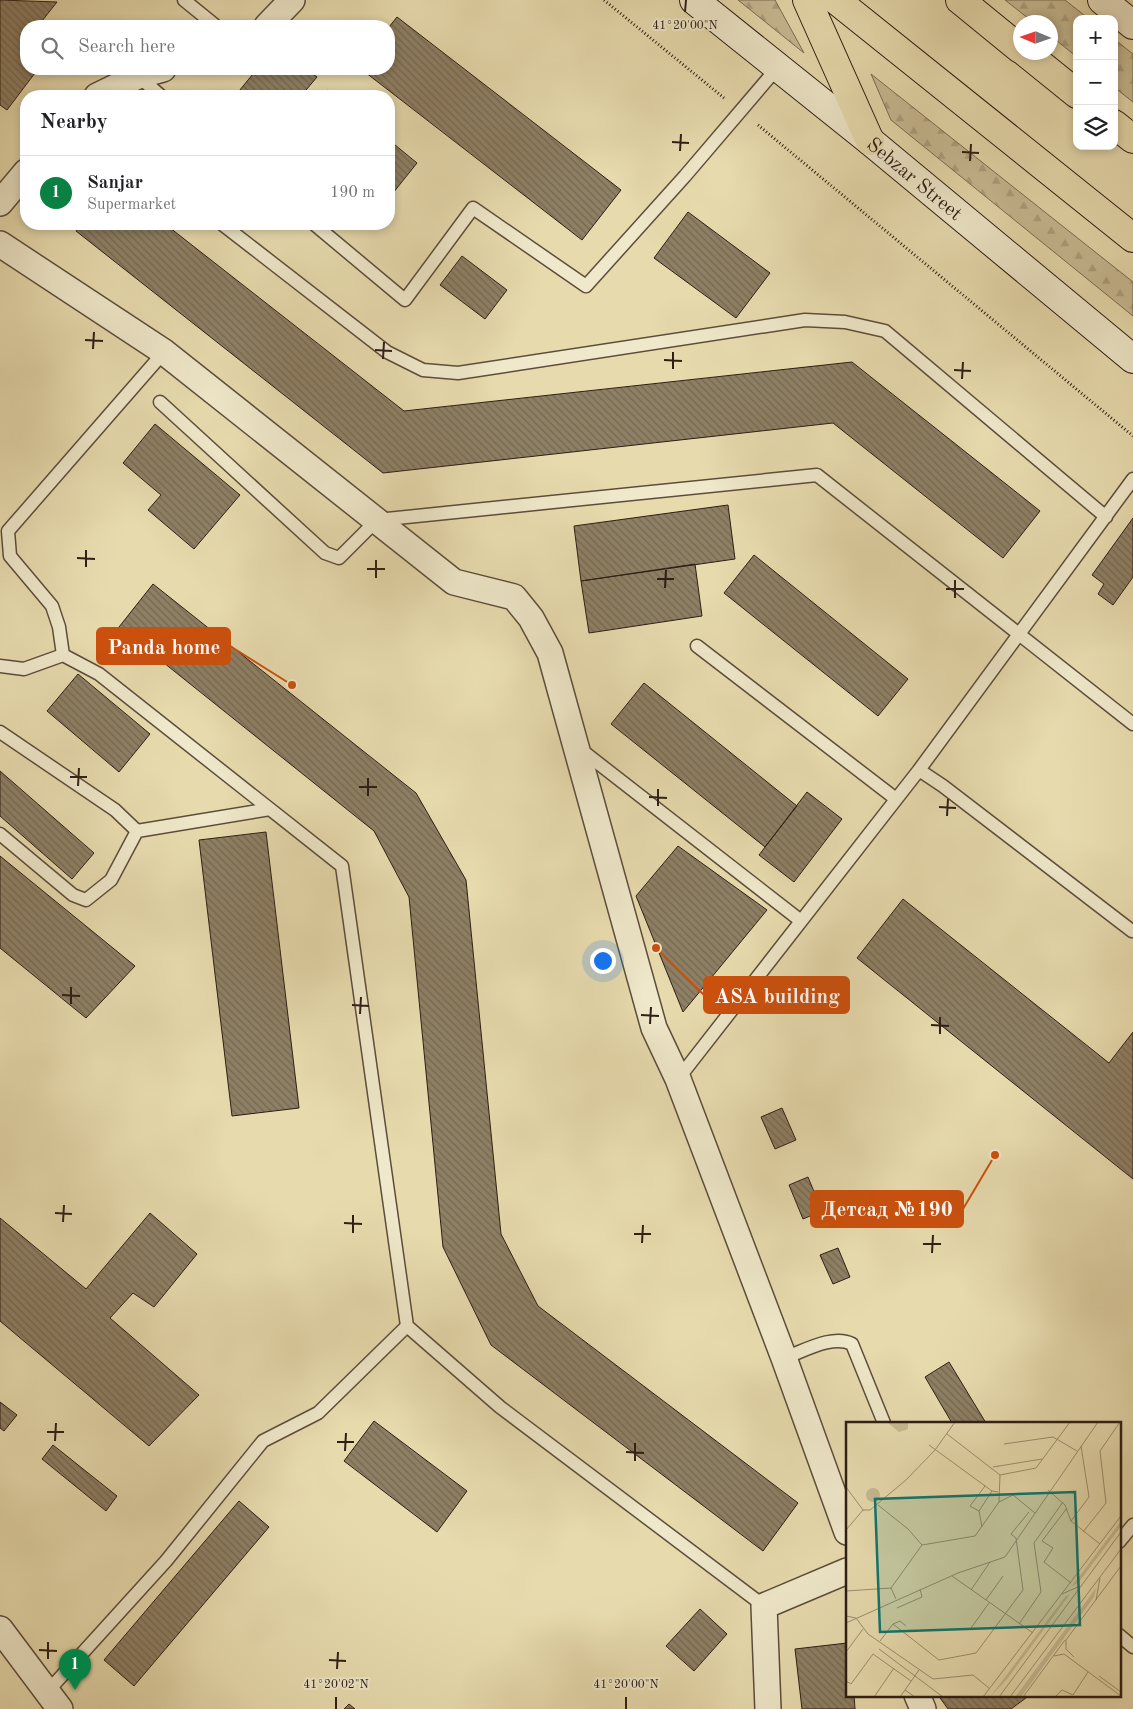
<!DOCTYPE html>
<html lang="en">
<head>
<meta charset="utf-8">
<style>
  :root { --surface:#fff; --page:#f6f6f6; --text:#202124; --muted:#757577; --line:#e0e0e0; --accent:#0b8043 }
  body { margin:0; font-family:"Old Standard TT",serif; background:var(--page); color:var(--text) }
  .controls { position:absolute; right:15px; top:15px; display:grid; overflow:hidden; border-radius:10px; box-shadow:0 2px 8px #0003 }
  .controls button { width:45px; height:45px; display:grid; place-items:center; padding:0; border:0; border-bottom:1px solid var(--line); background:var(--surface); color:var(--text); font:25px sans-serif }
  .compass { position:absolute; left:1013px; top:15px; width:45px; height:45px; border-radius:50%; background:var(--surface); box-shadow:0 2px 8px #0003; rotate:272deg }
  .you { position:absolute; left:602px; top:960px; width:18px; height:18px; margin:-12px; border:4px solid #fff; border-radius:50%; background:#1a73e8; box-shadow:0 0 0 8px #1a73e833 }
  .badge { display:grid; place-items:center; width:32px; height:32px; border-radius:50%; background:var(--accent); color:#fff; font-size:16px; font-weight:700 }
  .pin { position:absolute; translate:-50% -41px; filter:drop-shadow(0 1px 2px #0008) }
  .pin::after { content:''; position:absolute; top:26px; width:18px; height:15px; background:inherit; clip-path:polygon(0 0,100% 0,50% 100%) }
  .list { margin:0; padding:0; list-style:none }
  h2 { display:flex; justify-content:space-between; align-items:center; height:65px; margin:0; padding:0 20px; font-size:21px }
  h2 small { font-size:16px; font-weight:400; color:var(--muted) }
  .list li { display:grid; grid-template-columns:32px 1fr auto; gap:15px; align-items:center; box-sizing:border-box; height:75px; padding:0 20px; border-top:1px solid var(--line) }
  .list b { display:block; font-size:19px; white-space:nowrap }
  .list p { margin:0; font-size:16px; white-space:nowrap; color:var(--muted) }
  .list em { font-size:16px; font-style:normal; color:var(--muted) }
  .icon { flex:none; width:28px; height:28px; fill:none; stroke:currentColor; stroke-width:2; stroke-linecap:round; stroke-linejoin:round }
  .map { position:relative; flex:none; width:1133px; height:1709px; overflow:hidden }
  .search { position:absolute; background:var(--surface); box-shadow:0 2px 8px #0003; left:20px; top:20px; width:375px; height:55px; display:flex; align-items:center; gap:12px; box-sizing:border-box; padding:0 18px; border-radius:20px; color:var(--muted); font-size:19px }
  .panel { position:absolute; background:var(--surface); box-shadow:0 2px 8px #0003; left:20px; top:90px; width:375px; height:140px; border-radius:20px }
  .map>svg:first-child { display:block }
  .forest { fill:url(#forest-firs); stroke:#7b6c54 }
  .building { fill:url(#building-back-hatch); stroke:#2e1e15 }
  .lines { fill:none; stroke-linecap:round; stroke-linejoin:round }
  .lane-casing { stroke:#5c4d3b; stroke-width:15 }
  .street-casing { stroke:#5c4d3b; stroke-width:28 }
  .secondary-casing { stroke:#2e1e15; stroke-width:30 }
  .primary-casing { stroke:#2e1e15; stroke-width:30 }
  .path { stroke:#2e1e15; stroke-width:3; stroke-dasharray:1 2.5; stroke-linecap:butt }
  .lane { stroke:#efe8ca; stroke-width:12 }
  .street { stroke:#efe8ca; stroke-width:25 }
  .secondary { stroke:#efe8ca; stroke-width:28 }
  .primary { stroke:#e7dbae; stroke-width:28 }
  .ticks { fill:none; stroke:#2e1e15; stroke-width:2 }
  .labels { text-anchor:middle; stroke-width:4; stroke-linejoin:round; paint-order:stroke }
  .street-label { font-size:20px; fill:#2e1e15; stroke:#efe8ca }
  .inset-road { fill:none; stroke:#9d8f71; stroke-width:1 }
  .view { fill:#0f766e; fill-opacity:0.15; stroke:#0f766e; stroke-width:2.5 }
  .inset-edge { fill:none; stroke:#2e1e15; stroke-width:2.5 }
  .ticks-label { font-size:12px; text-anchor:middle; fill:#2e1e15; stroke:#efe8ca; stroke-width:4; stroke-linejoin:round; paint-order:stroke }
  .leader { fill:none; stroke:#cc500d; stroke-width:2 }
  .callout-dot { fill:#cc500d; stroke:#efe8ca; stroke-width:2 }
  .callout { fill:#cc500d; stroke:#cc500d; stroke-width:2 }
  .callout-label { font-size:21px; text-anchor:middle; font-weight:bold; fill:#fff }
</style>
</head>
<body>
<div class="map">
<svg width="1133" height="1709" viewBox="0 0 1133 1709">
  <defs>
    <pattern id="forest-firs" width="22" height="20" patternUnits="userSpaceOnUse" patternTransform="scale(1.25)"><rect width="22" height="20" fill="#c8bb94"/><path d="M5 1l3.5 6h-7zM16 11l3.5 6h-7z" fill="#aca07f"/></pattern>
    <pattern id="building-back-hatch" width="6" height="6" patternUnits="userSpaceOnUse" patternTransform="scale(1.25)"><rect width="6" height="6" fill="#8e8065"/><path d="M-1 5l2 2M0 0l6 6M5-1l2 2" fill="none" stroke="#746852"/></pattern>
  </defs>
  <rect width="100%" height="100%" fill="#e7dbae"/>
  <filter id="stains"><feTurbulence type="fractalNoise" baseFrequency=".004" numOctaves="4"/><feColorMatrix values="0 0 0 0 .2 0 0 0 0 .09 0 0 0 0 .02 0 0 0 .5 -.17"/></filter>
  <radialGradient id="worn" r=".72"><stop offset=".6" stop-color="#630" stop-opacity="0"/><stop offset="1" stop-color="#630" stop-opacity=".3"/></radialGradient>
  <path class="forest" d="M738,0H775L804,53Z
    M1005,0H1065L1089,19H1077V57L1051,36L1050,22H1033Z
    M1114,39L1133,54V102L1114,87Z
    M871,74L1133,282V316L891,120Z"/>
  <path class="building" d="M0,0L57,2L38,26H26V69H38L7,110L0,105Z
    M397,17L621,190L582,240L361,69H389V27Z
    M257,69H306L317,77L301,96H235Z
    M327,90L335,96H322Z
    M389,140L417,163L389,198Z
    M688,212L770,273L736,318L654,258Z
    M82,224H165L404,411L852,362L1040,511L1003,558L833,423L383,473L76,231Z
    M358,224H368L364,229Z
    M462,256L507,290L485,319L440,285Z
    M155,424L240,495L194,549L148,510L161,495L123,463Z
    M728,505L735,559L581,581L574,526Z
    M1133,518V577L1113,605L1098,594L1104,584L1092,575Z
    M754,555L908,679L878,716L724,593Z
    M695,564L702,616L589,633L581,581Z
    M153,584L416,793L466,880L501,1234L538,1306L798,1503L763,1551L491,1345L443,1247L409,897L374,831L119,627Z
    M78,674L150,734L119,772L47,711Z
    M644,683L797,806L765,847L611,724Z
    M0,771L94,853L72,879L0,816Z
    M807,792L842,819L794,882L759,855Z
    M266,832L299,1108L232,1116L199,840Z
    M678,846L767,910L683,1012L636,896Z
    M0,856L135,966L86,1018L0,948Z
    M903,899L1109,1063L1133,1032V1179L857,958Z
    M782,1108L796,1140L775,1149L761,1117Z
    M808,1177L822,1211L803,1219L789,1185Z
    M150,1213L197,1254L154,1307L133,1293L110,1318L199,1395L149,1446L0,1321V1218L86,1289Z
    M838,1248L850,1277L833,1284L820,1255Z
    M949,1362L986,1423H952L925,1377Z
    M0,1402L17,1415L4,1431L0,1428Z
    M374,1421L467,1491L437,1532L344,1461Z
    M53,1445L117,1496L106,1511L42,1459Z
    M239,1501L269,1527L134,1686L104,1660Z
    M700,1609L727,1634L694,1671L666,1646Z
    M847,1643V1695H854L855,1709H802L795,1649Z
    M938,1695H1030L1011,1709H948Z
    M349,1704L355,1709H344Z"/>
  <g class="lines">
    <g class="lane-casing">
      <path id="lane" d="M184,0L216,26
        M138,76L161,96
        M222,224L387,352L423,370L458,373L805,320L845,322L885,331L1106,517
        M314,224L405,300L473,208L586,286L685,176L778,67
        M160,402L325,553L339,558L377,520L817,475L1133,724
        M697,646L896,799
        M63,655L99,674L342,866L407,1326
        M0,666L24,669L63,655L59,627L52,606L10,556L8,531L164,352
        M0,732L115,810L137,831L270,809
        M580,749L801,921
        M919,770L943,786L1132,931
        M0,834L73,895L86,900L111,880L137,831
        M678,1079L919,770L1133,479
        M784,1358C804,1351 833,1334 852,1344L884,1423
        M1119,1542L1133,1525
        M1119,1635L1133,1647
        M48,1691L166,1561L263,1441L318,1413L407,1326L500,1407L764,1606"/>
    </g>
    <g class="street-casing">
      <path id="street" d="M267,26L292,0
        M97,96L138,76L163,69
        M0,203L26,172
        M0,244L164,352L454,582L514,597L531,618L550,653L654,1028L678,1079L784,1358L847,1532
        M0,1629L60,1709
        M917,1695L923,1709
        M768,1709L764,1606L847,1571"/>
    </g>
    <g class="secondary-casing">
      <g id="secondary">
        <path id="s1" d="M694,0L870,141L1133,359"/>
        <path d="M1102,0L1133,25"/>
      </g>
    </g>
    <g class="primary-casing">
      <path id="primary" d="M807,0L870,141
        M836,0L1133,238
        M960,0L1020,49
        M1025,52L1077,94
        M1114,124L1133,139"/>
    </g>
    <path class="path" d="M604,0L724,98
      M758,125L1133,436"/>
    <use href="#lane" class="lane"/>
    <use href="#street" class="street"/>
    <use href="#secondary" class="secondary"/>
    <use href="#primary" class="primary"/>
  </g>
  <path class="ticks" d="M685,12L686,0M672,142L689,143M680,151L681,134M962,152L979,153M970,161L971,144M85,340L103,341M93,349L94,332M375,350L392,351M383,359L384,342M664,360L682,361M673,369V352M954,370L971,371M962,379L963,362M77,558L95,559M86,567V550M367,569H385M376,578V560M657,579H674M665,588L666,570M946,589H964M955,598V580M70,777H87M78,786L79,768M359,787H377M368,796V778M649,797L667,798M658,806V789M939,807L956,808M947,816L948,799M62,995L80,996M71,1004V987M352,1005L369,1006M360,1014L361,997M641,1015L659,1016M650,1024L651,1007M931,1025L949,1026M940,1034V1017M55,1213L72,1214M63,1222L64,1205M344,1223L362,1224M353,1233V1215M634,1234H651M642,1243L643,1225M923,1244H941M932,1253L933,1235M47,1432H64M55,1441L56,1423M337,1442H354M345,1451L346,1433M626,1452L644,1453M635,1461V1443M39,1650L57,1651M48,1659V1642M329,1660L346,1661M337,1669L338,1652M336,1709V1697M626,1709V1697"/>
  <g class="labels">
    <g class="street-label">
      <text dy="7" stroke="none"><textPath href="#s1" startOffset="284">Sebzar Street</textPath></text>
    </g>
  </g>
  <g transform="translate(846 1422)">
    <rect width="275" height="275" fill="#e7dbae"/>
    <path d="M275,99V104L233,160L226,164ZM250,166L248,175L175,275H169ZM224,172L162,256L144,275L219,175Z" fill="#c8bb94"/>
    <path d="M41,0H62V7L53,10ZM20 73a7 7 0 1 1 14 0a7 7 0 1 1-14 0Z" fill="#c8bb94"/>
    <path class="inset-road" d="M101,12L154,53L153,80L167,73L189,91M158,22L207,15L231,29M83,23L146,69L152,70M147,45L196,37M154,53L190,46L224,0M0,65L17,88M202,68L219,83L225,99L254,122M32,83L62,107L76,123L45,166M221,86L196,119L207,126L198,140L225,161M133,89L124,84L139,64M225,99L243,75L235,24M136,105L133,89L146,69M0,108L17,88H24L60,58L89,28L109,0M237,110L260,81L254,29L274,0M76,123L129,114L153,80M106,154L187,211M125,168L144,140M0,169L45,166L50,177M216,172L234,164M140,178L157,154M250,178L254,156M51,186L76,175L74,167M0,194L10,196L22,212L87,257L127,253L144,267M0,201L112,151L159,135L252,0M47,202L54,199L60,204M173,202L195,170L188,121L217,80M125,206L143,181M220,218L275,144M220,218V227L228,235M34,219L47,202L93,238L130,231L177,168L170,116L165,112L183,90M33,227L97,275M0,230L17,207M208,234L218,232L275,274M253,254L275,270M0,259L5,262L27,232L65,259M59,268L73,248M28,275L48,246M54,275L59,268L69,275M137,275L275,94M153,275L275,110M164,275L275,127M177,275L219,218M209,275L216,268L227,273L242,250"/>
    <path class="view" d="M229,70L234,203L34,210L29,77Z"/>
    <rect width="275" height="275" class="inset-edge"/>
  </g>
  <g class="ticks-label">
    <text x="685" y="29">41°20'00"N</text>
    <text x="336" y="1688">41°20'02"N</text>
    <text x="626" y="1688">41°20'00"N</text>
  </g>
  <path class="leader" d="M292 685L230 646M656 948L704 995M995 1155L963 1209"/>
  <g class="callout-dot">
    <circle cx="292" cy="685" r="5"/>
    <circle cx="656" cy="948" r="5"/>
    <circle cx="995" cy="1155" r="5"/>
  </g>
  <g class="callout">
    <rect x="97" y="628" width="133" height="36" rx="5"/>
    <rect x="704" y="977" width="145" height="36" rx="5"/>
    <rect x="811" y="1191" width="152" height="36" rx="5"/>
  </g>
  <g class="callout-label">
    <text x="164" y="654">Panda home</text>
    <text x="777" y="1003">ASA building</text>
    <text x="887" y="1216">Детсад №190</text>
  </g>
  <rect width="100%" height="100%" filter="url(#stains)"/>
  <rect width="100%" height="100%" fill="url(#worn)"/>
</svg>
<div class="controls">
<button>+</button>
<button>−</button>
<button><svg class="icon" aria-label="layers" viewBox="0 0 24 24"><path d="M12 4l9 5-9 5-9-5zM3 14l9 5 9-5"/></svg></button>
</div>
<svg class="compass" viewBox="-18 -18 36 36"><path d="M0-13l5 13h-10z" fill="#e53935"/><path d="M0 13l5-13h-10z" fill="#757577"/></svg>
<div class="you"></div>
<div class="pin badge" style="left:75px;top:1690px">1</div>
<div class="search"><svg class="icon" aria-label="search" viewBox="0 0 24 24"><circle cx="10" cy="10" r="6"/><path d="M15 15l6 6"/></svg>Search here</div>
<section class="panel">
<h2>Nearby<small></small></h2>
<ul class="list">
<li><span class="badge">1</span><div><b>Sanjar</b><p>Supermarket</p></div><em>190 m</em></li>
</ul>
</section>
</div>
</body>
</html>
